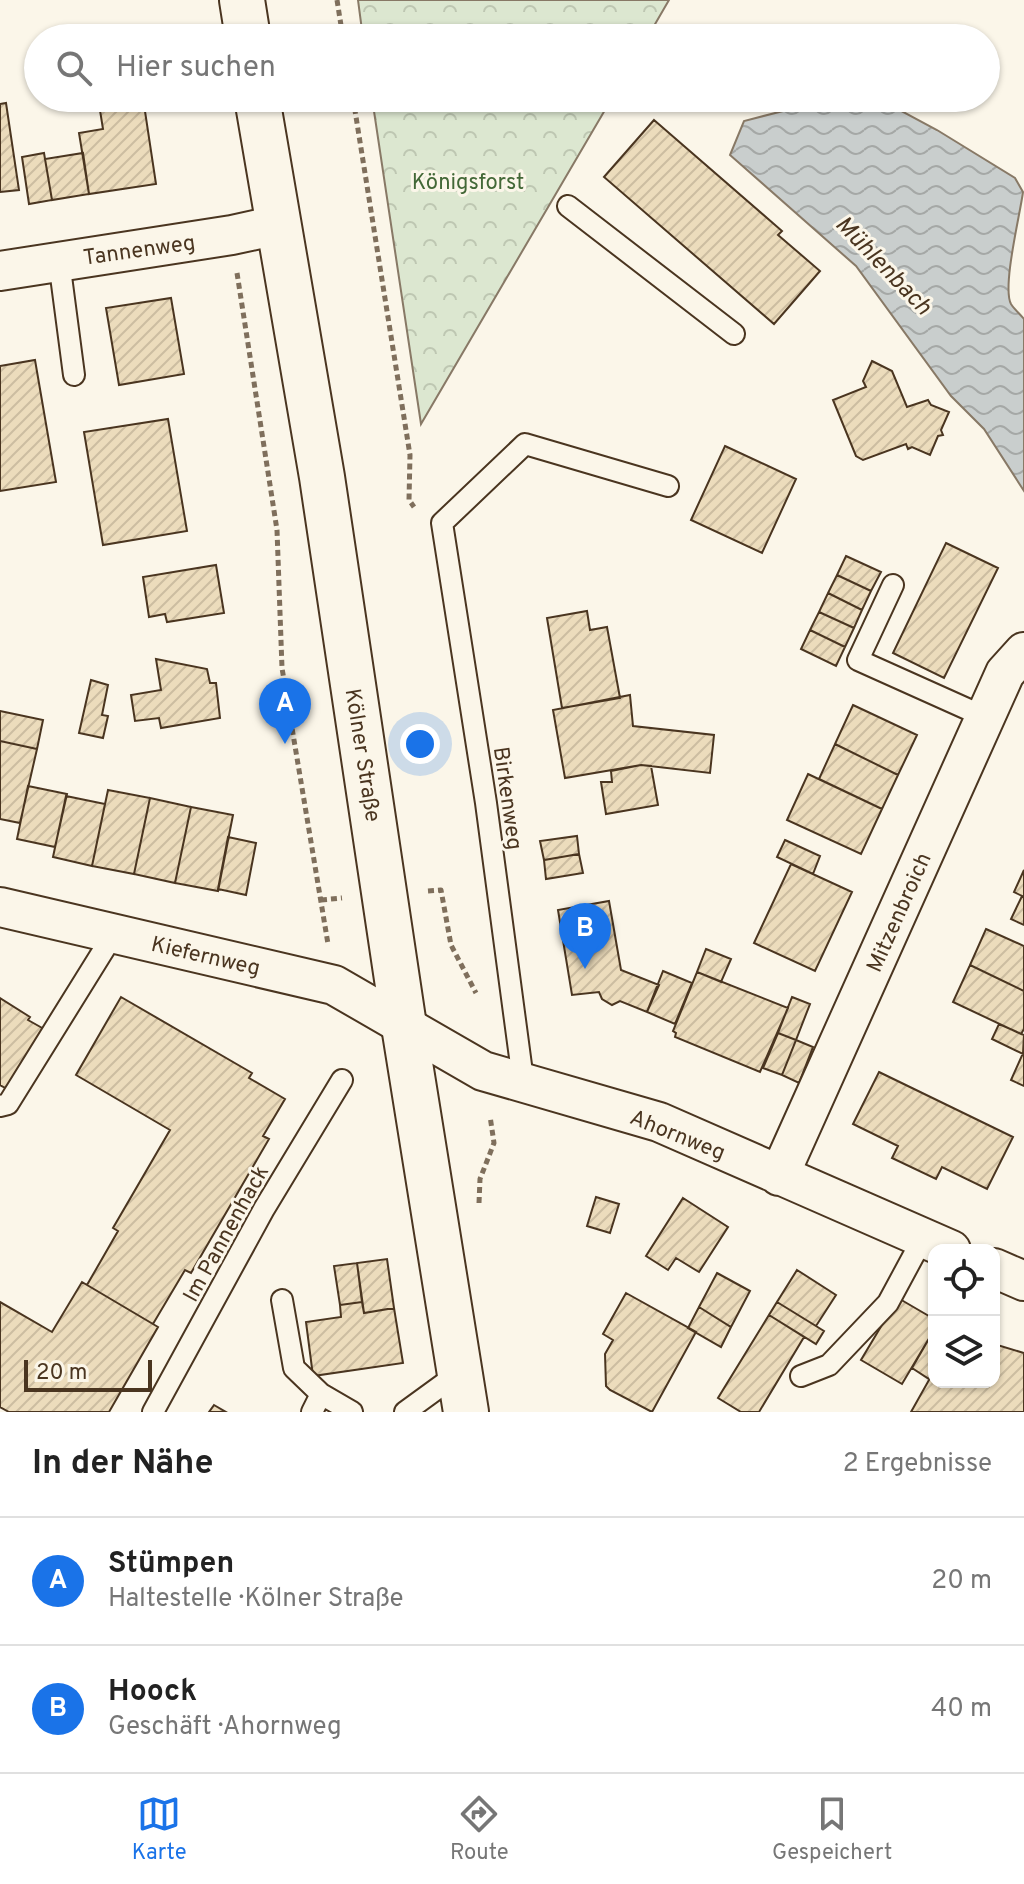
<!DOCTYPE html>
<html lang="de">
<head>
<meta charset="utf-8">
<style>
  :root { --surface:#fff; --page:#f6f6f6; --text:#222; --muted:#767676; --line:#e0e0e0; --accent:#1a73e8 }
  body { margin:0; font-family:Overpass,sans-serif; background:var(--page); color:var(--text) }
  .controls { position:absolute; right:24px; bottom:24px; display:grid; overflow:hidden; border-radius:16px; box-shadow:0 2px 6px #0004 }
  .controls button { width:72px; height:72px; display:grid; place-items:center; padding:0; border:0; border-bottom:2px solid var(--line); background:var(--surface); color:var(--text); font:40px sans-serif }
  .scale { position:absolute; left:24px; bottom:20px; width:128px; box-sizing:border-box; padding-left:8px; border:4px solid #4a3520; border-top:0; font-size:22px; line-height:28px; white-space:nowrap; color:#4a3520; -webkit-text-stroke:6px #fbf6e9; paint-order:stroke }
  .you { position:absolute; left:420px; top:744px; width:28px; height:28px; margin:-20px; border:6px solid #fff; border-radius:50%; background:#1a73e8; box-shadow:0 0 0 12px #1a73e833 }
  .badge { display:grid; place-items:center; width:52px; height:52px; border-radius:50%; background:var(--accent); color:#fff; font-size:26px; font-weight:700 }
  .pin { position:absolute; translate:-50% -66px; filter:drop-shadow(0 2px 4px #0008) }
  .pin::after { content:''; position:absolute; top:42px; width:28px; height:24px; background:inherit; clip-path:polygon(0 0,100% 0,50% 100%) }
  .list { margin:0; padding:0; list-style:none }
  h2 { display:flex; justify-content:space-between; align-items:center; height:104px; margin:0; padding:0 32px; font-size:34px }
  h2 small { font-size:26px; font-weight:400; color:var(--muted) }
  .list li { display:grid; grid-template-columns:52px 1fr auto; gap:24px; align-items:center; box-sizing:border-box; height:128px; padding:0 32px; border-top:2px solid var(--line) }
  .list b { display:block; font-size:30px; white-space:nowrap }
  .list p { margin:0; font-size:26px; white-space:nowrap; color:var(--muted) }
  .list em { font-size:26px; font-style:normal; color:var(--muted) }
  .icon { flex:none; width:44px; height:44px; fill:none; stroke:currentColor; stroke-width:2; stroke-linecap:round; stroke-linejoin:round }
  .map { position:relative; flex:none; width:1024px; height:1412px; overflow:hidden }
  .search { position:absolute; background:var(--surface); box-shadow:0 2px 6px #0004; left:24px; right:24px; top:24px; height:88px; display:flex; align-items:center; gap:20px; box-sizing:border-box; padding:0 28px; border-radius:44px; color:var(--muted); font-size:30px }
  .sheet { height:360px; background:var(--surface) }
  nav { display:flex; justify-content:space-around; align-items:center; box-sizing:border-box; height:112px; border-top:2px solid var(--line); background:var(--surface); font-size:22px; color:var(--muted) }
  nav a { display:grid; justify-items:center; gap:4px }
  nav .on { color:var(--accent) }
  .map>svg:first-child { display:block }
  .forest { fill:url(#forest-crowns); stroke:#887966; stroke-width:2 }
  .water { fill:url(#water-waves); stroke:#887966; stroke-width:2 }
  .building { fill:url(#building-hatch); stroke:#4a3520; stroke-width:2 }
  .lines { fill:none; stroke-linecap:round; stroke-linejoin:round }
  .service-casing { stroke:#4a3520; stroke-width:24 }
  .minor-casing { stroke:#4a3520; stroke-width:42 }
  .secondary-casing { stroke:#4a3520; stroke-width:48 }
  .path { stroke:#7f6f5c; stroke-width:5; stroke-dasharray:6 4; stroke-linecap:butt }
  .service { stroke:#fbf6e9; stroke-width:20 }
  .minor { stroke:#fbf6e9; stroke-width:38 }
  .secondary { stroke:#fbf6e9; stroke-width:44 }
  .labels { text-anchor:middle; stroke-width:6; stroke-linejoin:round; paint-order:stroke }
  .park-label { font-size:22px; fill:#436837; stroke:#fbf6e9 }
  .street-label { font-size:22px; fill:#4a3520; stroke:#fbf6e9 }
  .water-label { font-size:24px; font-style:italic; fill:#4a3520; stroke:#fbf6e9 }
</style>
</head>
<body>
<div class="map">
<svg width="1024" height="1412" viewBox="0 0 1024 1412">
  <defs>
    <pattern id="forest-crowns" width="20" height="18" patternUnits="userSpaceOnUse" patternTransform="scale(2)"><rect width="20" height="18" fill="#dce7d0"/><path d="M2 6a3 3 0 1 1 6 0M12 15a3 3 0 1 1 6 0" fill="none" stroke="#bec7b2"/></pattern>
    <pattern id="water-waves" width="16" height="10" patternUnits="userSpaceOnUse" patternTransform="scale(2)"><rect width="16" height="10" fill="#c9cecd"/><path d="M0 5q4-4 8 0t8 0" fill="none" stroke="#a5a8a6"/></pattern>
    <pattern id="building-hatch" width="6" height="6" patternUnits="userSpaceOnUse" patternTransform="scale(2)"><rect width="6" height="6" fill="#ecdcbc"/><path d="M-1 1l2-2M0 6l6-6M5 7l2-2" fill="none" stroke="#ccbda1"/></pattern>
  </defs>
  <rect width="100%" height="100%" fill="#fbf6e9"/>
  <path class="forest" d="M358,0H669L647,38H363Z
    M372,98H612L421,424Z"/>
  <path class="water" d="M820,98L881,100L937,130L1015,178L1023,192C1020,215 1002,287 1011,304C1014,309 1020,314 1024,319V491L984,429L951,396L856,266L730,155L744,121L787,110Z"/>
  <path class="building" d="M98,98H143L156,184L89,194L79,133L103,129Z
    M6,103L19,190L0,192V104Z
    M654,120L782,231L778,235L820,271L774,324L604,177Z
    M44,153L52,200L29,204L22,157Z
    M83,153L89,194L52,200L45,159Z
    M171,298L184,374L119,385L106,308Z
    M35,360L56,482L0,491V366Z
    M872,361L892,371L907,407L928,400L931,405L949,412L941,430L943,435L938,436L930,455L912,447L908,449L906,444L863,460L856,456L833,400L866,387L863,381Z
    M168,419L187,531L103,545L84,432Z
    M725,446L796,479L762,553L691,520Z
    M946,543L998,568L944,678L893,653Z
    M846,556L881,572L871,591L837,575Z
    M216,565L224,613L167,622L165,614L149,617L143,577Z
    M837,575L871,591L862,610L828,593Z
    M828,593L862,610L854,628L819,612Z
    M587,611L590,630L607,627L620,698L562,708L547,618Z
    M819,612L854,628L845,647L810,630Z
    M810,630L845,647L836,666L801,649Z
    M156,659L207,669L210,683H216L220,718L161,728L159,718L135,721L131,695L161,690Z
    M91,680L108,685L102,715L108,716L103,738L79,733Z
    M630,695L633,726L714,735L710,773L641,765L565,778L553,710Z
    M853,705L917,735L898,775L835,744Z
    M0,711L43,720L37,749L0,741Z
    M0,741L37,749L20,823L0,819Z
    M835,744L898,775L882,809L819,779Z
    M641,765L651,766L658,805L606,814L601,782H612L611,771Z
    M808,774L882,809L861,854L787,820Z
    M28,786L67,794L55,847L17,839Z
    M108,790L150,798L134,874L92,866Z
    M66,796L105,804L92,866L53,857Z
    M150,798L191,807L175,883L134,874Z
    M191,807L233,815L218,891L175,883Z
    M577,836L579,854L544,860L540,841Z
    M228,837L256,843L246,895L218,889Z
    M785,840L820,856L813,874L777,857Z
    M579,854L583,873L546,879L544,860Z
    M791,864L852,892L815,971L754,943Z
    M1024,870V897L1014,892Z
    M1022,896L1024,897V925L1011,919Z
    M609,901L621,970L659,985L647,1012L620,1001L612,1005L602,999L599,992L572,995L558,910Z
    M986,929L1024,946V991L970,965Z
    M706,949L731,959L721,982L697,972Z
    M970,965L1024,991V1029L1021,1034L953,1002Z
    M663,971L692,983L675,1024L647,1012Z
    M697,972L788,1008L760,1072L675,1037L676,1033L673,1031Z
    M121,997L252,1073L249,1078L285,1099L263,1136L269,1139L191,1273L185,1270L153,1324L87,1285L118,1231L113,1228L170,1130L76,1075Z
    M792,997L810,1004L796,1040L778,1033Z
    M0,998L30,1017L28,1020L44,1029L7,1089L0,1085Z
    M999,1024L1024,1035L1023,1054L992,1039Z
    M778,1033L796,1040L782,1075L763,1068Z
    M796,1040L813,1047L799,1083L782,1075Z
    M1024,1051V1086L1011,1080Z
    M879,1072L1013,1137L987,1189L942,1167L936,1179L892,1158L898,1146L853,1124Z
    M596,1197L619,1204L610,1233L587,1226Z
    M683,1198L728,1227L699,1272L676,1258L668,1270L646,1256Z
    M387,1259L394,1308L364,1313L357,1263Z
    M357,1263L362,1302L340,1305L334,1266Z
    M797,1270L836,1295L816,1326L777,1302Z
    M717,1273L750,1291L731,1327L699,1307Z
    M82,1282L158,1327L109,1412H9L0,1407V1302L52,1332Z
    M626,1293L696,1332L652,1412L610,1390L606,1386L605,1354L613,1340L603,1334Z
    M898,1298L934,1319V1330L902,1384L861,1360Z
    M362,1302L364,1313L394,1308L403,1363L313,1376L306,1322L341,1317L340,1305Z
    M777,1302L824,1331L816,1344L769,1315Z
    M699,1307L731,1327L721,1347L688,1328Z
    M769,1315L804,1337L759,1412H741L718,1398Z
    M934,1330V1371L929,1379L912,1368Z
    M994,1344L1024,1353V1412H911L934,1371V1382H994Z
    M214,1405L226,1412H209Z"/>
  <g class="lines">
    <g class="service-casing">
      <path id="service" d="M568,206L734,334
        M59,261L74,375
        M893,585L858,660L985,717
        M523,1080L486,803L442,523L525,444L668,486
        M0,1106L8,1104L113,935
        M282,1300L294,1368L321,1394
        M801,1376L829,1365L888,1303L923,1238
        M153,1412L264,1209L342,1080
        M312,1412L321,1394L352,1412
        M405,1412L460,1372"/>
    </g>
    <g class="minor-casing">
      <path id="minor" d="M0,271L232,235L278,225
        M0,907L334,985L483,1071L659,1122L951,1250
        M779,1176L1005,673L1024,652
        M994,1268L1024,1281"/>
    </g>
    <g class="secondary-casing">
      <path id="secondary" d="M242,0L248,38
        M257,98L322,477L404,1026L466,1412"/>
    </g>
    <path class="path" d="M337,0L343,38
      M353,98L410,455L409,500L414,507
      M237,273L277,530L282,668L328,944
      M428,891L441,890L451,945L476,993
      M321,900L342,898
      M479,1203L480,1179L494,1143L490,1116"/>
    <use href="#service" class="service"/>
    <use href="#minor" class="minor"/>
    <use href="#secondary" class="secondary"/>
  </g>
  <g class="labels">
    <g class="park-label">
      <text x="468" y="189">Königsforst</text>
    </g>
    <g class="street-label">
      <text transform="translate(139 249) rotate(-8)" y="8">Tannenweg</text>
      <text transform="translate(364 755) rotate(81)" y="8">Kölner Straße</text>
      <text transform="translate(509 798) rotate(82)" y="8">Birkenweg</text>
      <text transform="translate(898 912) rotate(-66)" y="8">Mitzenbroich</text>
      <text transform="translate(206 955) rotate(13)" y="8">Kiefernweg</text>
      <text transform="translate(678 1134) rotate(22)" y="8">Ahornweg</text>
      <text transform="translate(225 1233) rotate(-61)" y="8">Im Pannenhack</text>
    </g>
    <g class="water-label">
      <text transform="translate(884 265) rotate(46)" y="8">Mühlenbach</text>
    </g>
  </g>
</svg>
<div class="controls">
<button><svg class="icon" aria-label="locate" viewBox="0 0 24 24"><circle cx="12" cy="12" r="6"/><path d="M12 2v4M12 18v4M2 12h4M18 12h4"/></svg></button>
<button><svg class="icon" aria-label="layers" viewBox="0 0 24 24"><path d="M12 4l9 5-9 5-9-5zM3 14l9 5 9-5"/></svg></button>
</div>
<div class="scale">20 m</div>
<div class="you"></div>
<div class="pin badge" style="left:285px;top:744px">A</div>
<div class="pin badge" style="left:585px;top:969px">B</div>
<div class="search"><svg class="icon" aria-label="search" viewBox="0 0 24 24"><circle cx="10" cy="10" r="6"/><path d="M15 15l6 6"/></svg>Hier suchen</div>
</div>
<section class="sheet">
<h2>In der Nähe<small>2 Ergebnisse</small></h2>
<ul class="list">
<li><span class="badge">A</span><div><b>Stümpen</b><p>Haltestelle · Kölner Straße</p></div><em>20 m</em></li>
<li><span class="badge">B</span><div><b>Hoock</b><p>Geschäft · Ahornweg</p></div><em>40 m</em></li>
</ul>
</section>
<nav>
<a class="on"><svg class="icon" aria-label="map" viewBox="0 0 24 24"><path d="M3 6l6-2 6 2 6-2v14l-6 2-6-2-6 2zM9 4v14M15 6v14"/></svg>Karte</a>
<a><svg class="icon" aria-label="directions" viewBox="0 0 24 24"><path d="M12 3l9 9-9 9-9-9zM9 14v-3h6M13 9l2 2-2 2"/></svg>Route</a>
<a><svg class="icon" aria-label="saved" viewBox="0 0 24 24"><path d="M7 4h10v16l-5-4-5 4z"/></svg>Gespeichert</a>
</nav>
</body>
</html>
